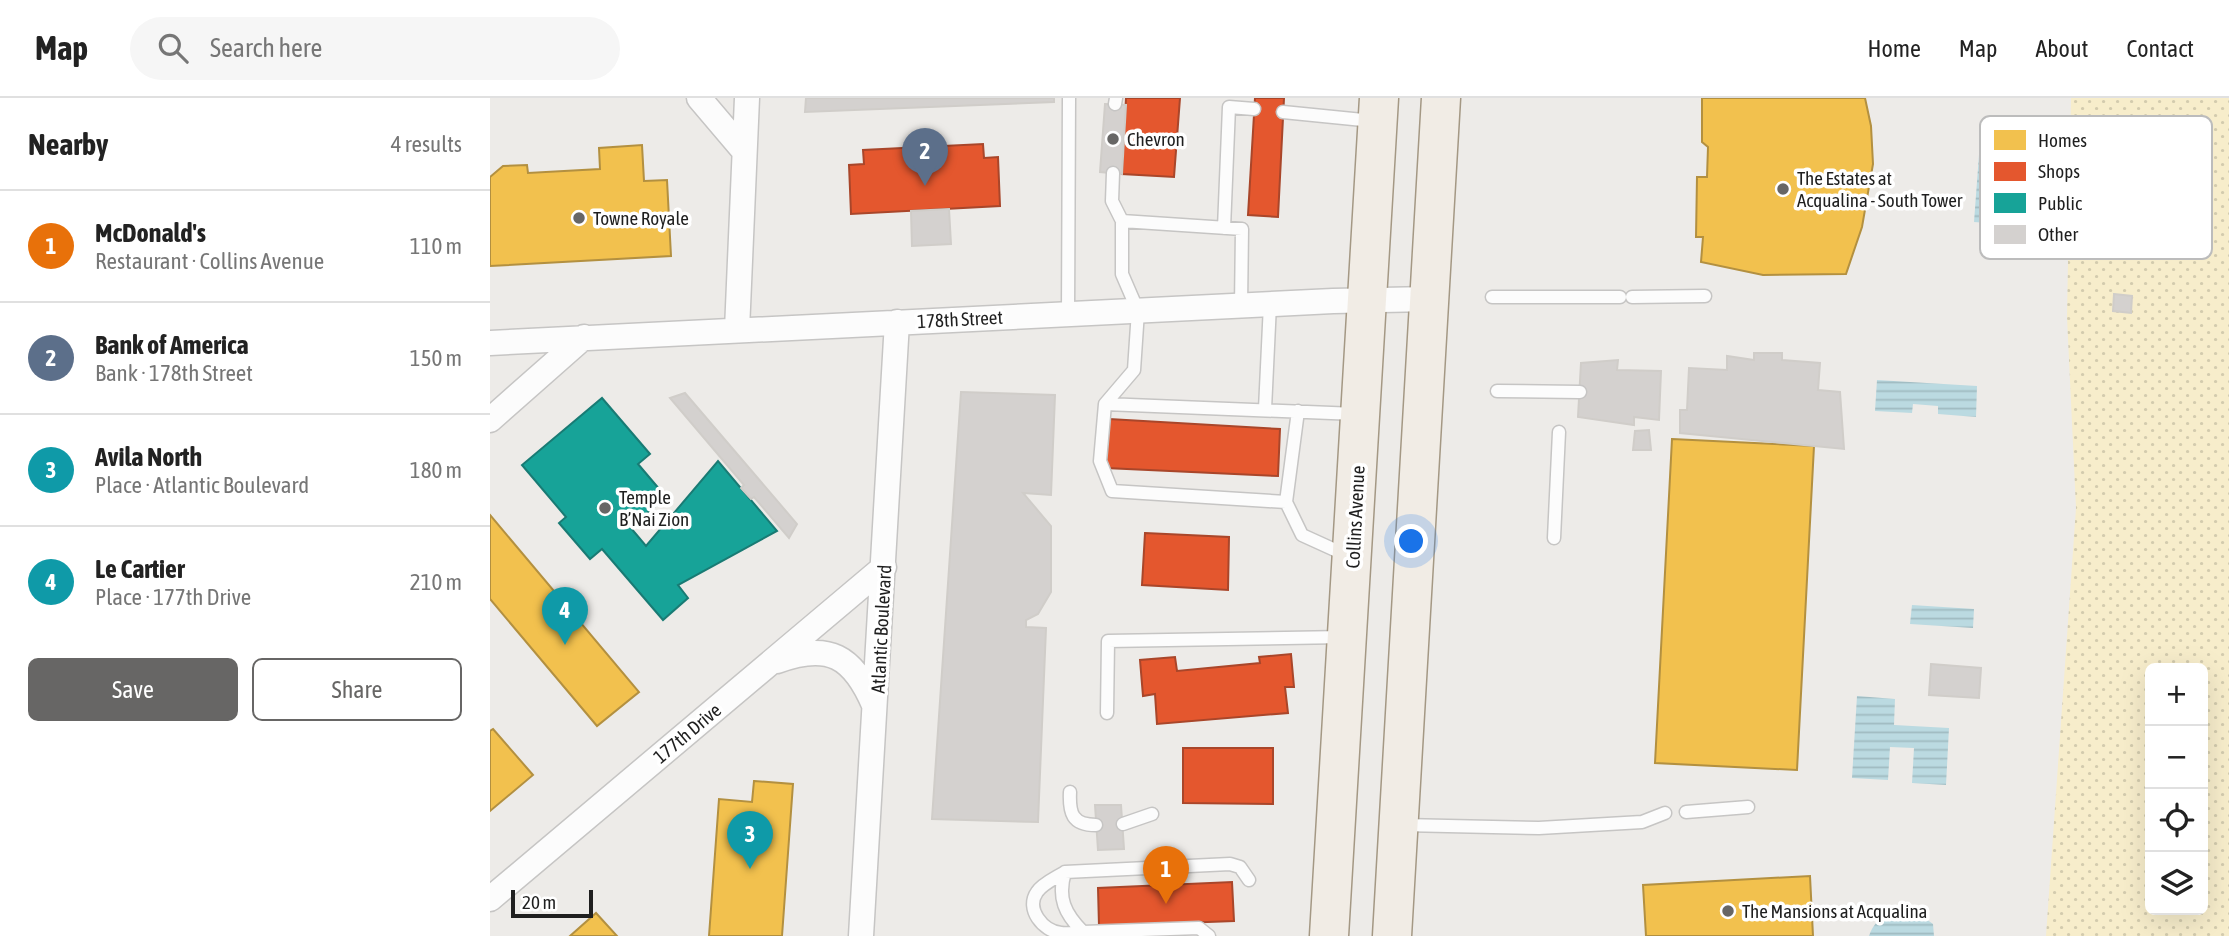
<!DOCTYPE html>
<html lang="en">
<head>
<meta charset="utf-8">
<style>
  :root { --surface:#fff; --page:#f6f6f6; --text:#222; --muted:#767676; --line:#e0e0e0; --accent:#676665 }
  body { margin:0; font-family:"Asap Condensed",sans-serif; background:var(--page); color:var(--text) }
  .controls { position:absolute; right:21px; bottom:21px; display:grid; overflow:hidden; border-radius:10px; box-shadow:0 7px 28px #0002 }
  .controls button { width:63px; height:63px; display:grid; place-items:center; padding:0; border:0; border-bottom:2px solid var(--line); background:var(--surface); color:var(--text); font:35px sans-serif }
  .scale { position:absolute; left:21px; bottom:18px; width:82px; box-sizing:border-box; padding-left:7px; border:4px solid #1f1f1f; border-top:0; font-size:19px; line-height:24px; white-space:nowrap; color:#1f1f1f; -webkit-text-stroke:5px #fff; paint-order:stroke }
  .you { position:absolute; left:922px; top:444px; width:24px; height:24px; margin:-18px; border:5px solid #fff; border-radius:50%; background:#1a73e8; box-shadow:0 0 0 10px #1a73e833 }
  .badge { display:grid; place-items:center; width:46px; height:46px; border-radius:50%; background:var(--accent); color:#fff; font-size:23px; font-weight:700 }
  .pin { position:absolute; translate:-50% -58px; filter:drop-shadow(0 2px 4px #0008) }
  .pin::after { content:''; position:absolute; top:37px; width:24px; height:21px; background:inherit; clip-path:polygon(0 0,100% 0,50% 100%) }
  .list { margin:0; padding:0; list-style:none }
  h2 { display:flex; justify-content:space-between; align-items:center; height:91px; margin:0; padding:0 28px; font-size:30px }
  h2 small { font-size:23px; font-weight:400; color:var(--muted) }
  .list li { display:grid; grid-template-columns:46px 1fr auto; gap:21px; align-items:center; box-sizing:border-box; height:112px; padding:0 28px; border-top:2px solid var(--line) }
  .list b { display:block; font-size:26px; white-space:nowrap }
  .list p { margin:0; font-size:23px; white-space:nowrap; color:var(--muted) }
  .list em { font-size:23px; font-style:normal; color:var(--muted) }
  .actions { display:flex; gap:14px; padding:21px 28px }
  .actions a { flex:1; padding:16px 0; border:2px solid var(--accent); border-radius:10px; text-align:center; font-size:24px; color:var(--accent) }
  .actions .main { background:var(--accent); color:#fff }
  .icon { flex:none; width:38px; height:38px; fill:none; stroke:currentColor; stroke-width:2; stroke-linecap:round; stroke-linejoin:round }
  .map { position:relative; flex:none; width:1739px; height:838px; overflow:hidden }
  header { display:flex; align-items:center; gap:42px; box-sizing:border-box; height:98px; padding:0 35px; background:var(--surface); border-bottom:2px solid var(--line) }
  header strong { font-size:33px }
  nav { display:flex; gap:38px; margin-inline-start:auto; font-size:24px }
  .search { width:490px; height:63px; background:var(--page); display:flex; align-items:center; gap:18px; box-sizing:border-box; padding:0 24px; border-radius:38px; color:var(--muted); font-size:26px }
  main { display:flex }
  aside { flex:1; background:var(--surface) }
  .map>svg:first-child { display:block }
  .sand { fill:url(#sand-dots); fill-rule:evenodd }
  .water { fill:url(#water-rules) }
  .homes { fill:#f2c14e; stroke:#b39040; stroke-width:2 }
  .shops { fill:#e4572e; stroke:#a9462a; stroke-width:2 }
  .public { fill:#17a398; stroke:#197b74; stroke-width:2 }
  .building { fill:#d4d1cf; stroke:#d0cdc9; stroke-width:2 }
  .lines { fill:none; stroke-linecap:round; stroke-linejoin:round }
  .service-casing { stroke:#c6c5c4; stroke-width:15 }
  .minor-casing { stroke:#c6c5c4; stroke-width:27 }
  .primary-casing { stroke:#a49884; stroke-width:41 }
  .service { stroke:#fcfcfc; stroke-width:12 }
  .minor { stroke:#fcfcfc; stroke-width:24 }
  .primary { stroke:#f1ece5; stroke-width:38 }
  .poi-dot { fill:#676665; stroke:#fff; stroke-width:2.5 }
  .labels { text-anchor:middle; stroke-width:7; stroke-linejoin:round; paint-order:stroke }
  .poi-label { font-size:19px; fill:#1f1f1f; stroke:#fff; text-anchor:start }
  .street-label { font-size:19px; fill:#1f1f1f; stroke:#fff }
  .key { fill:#fff; stroke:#bcbcbc; stroke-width:2 }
  .key-label { font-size:19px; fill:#1f1f1f }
</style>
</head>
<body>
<header>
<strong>Map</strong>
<div class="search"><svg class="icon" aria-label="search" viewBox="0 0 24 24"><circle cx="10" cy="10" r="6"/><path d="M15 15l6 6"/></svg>Search here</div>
<nav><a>Home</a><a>Map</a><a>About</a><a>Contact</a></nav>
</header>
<main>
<aside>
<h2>Nearby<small>4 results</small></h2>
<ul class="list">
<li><span class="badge" style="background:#e8710a">1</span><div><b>McDonald's</b><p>Restaurant · Collins Avenue</p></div><em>110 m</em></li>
<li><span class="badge" style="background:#5c6f8a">2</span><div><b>Bank of America</b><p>Bank · 178th Street</p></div><em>150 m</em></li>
<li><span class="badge" style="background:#0f9aa8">3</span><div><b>Avila North</b><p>Place · Atlantic Boulevard</p></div><em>180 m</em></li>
<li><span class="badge" style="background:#0f9aa8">4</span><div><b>Le Cartier</b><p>Place · 177th Drive</p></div><em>210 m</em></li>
</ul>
<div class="actions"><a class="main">Save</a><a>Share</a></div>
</aside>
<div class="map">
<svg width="1739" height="838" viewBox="0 0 1739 838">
  <defs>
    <pattern id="sand-dots" width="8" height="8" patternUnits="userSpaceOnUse" patternTransform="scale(1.75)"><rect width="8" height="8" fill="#f7edcb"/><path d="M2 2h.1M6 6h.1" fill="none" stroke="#d3cbae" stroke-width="1.8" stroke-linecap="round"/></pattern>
    <pattern id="water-rules" width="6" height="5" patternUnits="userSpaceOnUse" patternTransform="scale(1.75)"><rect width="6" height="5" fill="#bbdae1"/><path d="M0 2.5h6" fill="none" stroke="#a0bbc1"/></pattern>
  </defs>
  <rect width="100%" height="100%" fill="#edebe8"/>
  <path class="sand" d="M1581,0H1739V838H1556L1586,410L1577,219ZM1660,570H1713V812H1660Z"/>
  <path class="water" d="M1491,30L1516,32L1510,126L1484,124Z
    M1387,282L1487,288L1486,319L1448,316V308L1423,306L1422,315L1385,313Z
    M1422,507L1484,511L1483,530L1420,526Z
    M1367,598L1405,601L1404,627L1459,630L1456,687L1422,685L1424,650L1400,649L1398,682L1362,680Z
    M1434,808L1432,818L1443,826L1444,838H1379C1387,814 1411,807 1434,808Z"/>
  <path class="homes" d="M1212,0H1375L1381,28L1383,66L1372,129L1356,176L1273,177L1211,164L1213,139H1206L1207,79H1217L1218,49L1212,44Z
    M152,47L154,83L177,82L181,158L0,168V79L13,68L37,67L38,75L110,71L109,50Z
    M1182,341L1324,348L1307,672L1165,665Z
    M0,417L149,594L107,628L0,501Z
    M3,631L43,677L0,713V633Z
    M264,683L303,686L292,838H219L229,701L262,704Z
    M1320,778L1323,838H1156L1153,787Z
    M106,815L127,838H80Z"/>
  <path class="shops" d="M636,0H690L684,79L632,76Z
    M765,0H794L788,119L758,117Z
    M493,46L494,60L508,59L510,108L361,116L359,67L374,66L373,52Z
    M619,321L790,331L788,378L616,370Z
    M655,435L739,439L738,492L652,487Z
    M801,556L804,589H795L798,615L667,626L665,596L653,598L650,562L685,559L687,573L770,565L769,559Z
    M693,650H783V706L693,705Z
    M742,784L744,823L609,828L608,790Z"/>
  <path class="public" d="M112,300L160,356L148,366L176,399L140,429L156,448L228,363L287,433L188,487L198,500L173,522L112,451L100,461L69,425L76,419L32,367Z"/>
  <path class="building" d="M316,0H564V4L315,14Z
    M615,6L636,7L632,76L610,74Z
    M459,111L461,146L422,148L421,113Z
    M1624,196L1642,198L1641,215L1623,213Z
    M1264,255H1292V262L1330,265L1328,292L1350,294L1354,351L1190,335V312H1197L1199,270L1237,272V258L1264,262Z
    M1128,262L1127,272L1171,273L1169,322L1144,319V327L1088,319L1091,265Z
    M471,294L565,297L561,397L533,395L561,428V494L548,516L536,522V529L556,530L548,724L442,721Z
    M195,295L307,426L299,440L264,399L261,401L251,390L254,387L180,300Z
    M1159,332L1161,352H1143L1145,333Z
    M1441,566L1491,570L1489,600L1439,597Z
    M605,707H631L634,751L608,752Z"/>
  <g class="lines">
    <g class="service-casing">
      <path id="service" d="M625,6L626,0
        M793,14L883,23
        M623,75L622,103L632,123
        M734,130L739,9L764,11
        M1002,199H1130
        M1142,199L1215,198
        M751,208L752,131L632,123V176L648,213L644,272L615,306L610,363L622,393L796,404
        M578,216L579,0
        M1007,293L1090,294
        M615,306L866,316
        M775,311L780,206
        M808,313L796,404L812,437L856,457
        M1064,440L1069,334
        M617,615L618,543L854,539
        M580,694C579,715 582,727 606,727
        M1196,714L1258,709
        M633,726L662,716
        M913,727L1049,730L1152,724L1175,715
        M575,774C566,780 553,785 547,794C535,811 553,833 571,835C578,836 586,834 593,834
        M719,838L709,830L593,834C575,816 567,800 575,774L740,766L750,769L759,782"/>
    </g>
    <g class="minor-casing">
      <path id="minor" d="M209,0L254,53
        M247,232L257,0
        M0,245L843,203L940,201
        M0,322L94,239
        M287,563C339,544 363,558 384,607
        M0,801L394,469
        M371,838L407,224"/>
    </g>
    <g class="primary-casing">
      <path id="primary" d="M839,838L889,0
        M902,838L951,0"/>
    </g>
    <use href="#service" class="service"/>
    <use href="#minor" class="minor"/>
    <use href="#primary" class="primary"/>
  </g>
  <g class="poi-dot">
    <circle cx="623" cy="41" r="7"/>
    <circle cx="1293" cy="91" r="7"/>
    <circle cx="89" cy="120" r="7"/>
    <circle cx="115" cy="410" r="7"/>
    <circle cx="1238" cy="813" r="7"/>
  </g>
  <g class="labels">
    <g class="poi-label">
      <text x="637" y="48">Chevron</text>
      <text x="1307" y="87">The Estates at<tspan x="1307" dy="22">Acqualina - South Tower</tspan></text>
      <text x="103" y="127">Towne Royale</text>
      <text x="129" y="406">Temple<tspan x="129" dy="22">B’Nai Zion</tspan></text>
      <text x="1252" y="820">The Mansions at Acqualina</text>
    </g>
    <g class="street-label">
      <text transform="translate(470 221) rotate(-3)" y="7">178th Street</text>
      <text transform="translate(865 419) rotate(-87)" y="7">Collins Avenue</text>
      <text transform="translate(391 531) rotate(-87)" y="7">Atlantic Boulevard</text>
      <text transform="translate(197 635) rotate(-40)" y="7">177th Drive</text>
    </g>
  </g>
  <rect x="1490" y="18" width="232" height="143" rx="10" class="key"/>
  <rect x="1504" y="32" width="32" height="20" fill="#f2c14e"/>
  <rect x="1504" y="64" width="32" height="19" fill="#e4572e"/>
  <rect x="1504" y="95" width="32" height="20" fill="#17a398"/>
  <rect x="1504" y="127" width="32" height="19" fill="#d4d1cf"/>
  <g class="key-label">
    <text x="1548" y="49">Homes</text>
    <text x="1548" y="80">Shops</text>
    <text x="1548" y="112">Public</text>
    <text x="1548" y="143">Other</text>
  </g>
</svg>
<div class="controls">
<button>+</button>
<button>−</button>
<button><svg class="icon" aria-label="locate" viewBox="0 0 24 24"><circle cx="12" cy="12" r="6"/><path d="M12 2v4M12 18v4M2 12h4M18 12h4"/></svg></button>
<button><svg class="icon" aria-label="layers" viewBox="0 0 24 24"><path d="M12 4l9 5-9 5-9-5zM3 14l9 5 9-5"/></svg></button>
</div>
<div class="scale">20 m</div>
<div class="you"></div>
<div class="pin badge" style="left:676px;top:806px;background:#e8710a">1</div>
<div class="pin badge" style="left:435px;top:88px;background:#5c6f8a">2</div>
<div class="pin badge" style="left:260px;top:771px;background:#0f9aa8">3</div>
<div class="pin badge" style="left:75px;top:547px;background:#0f9aa8">4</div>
</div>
</main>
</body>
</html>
